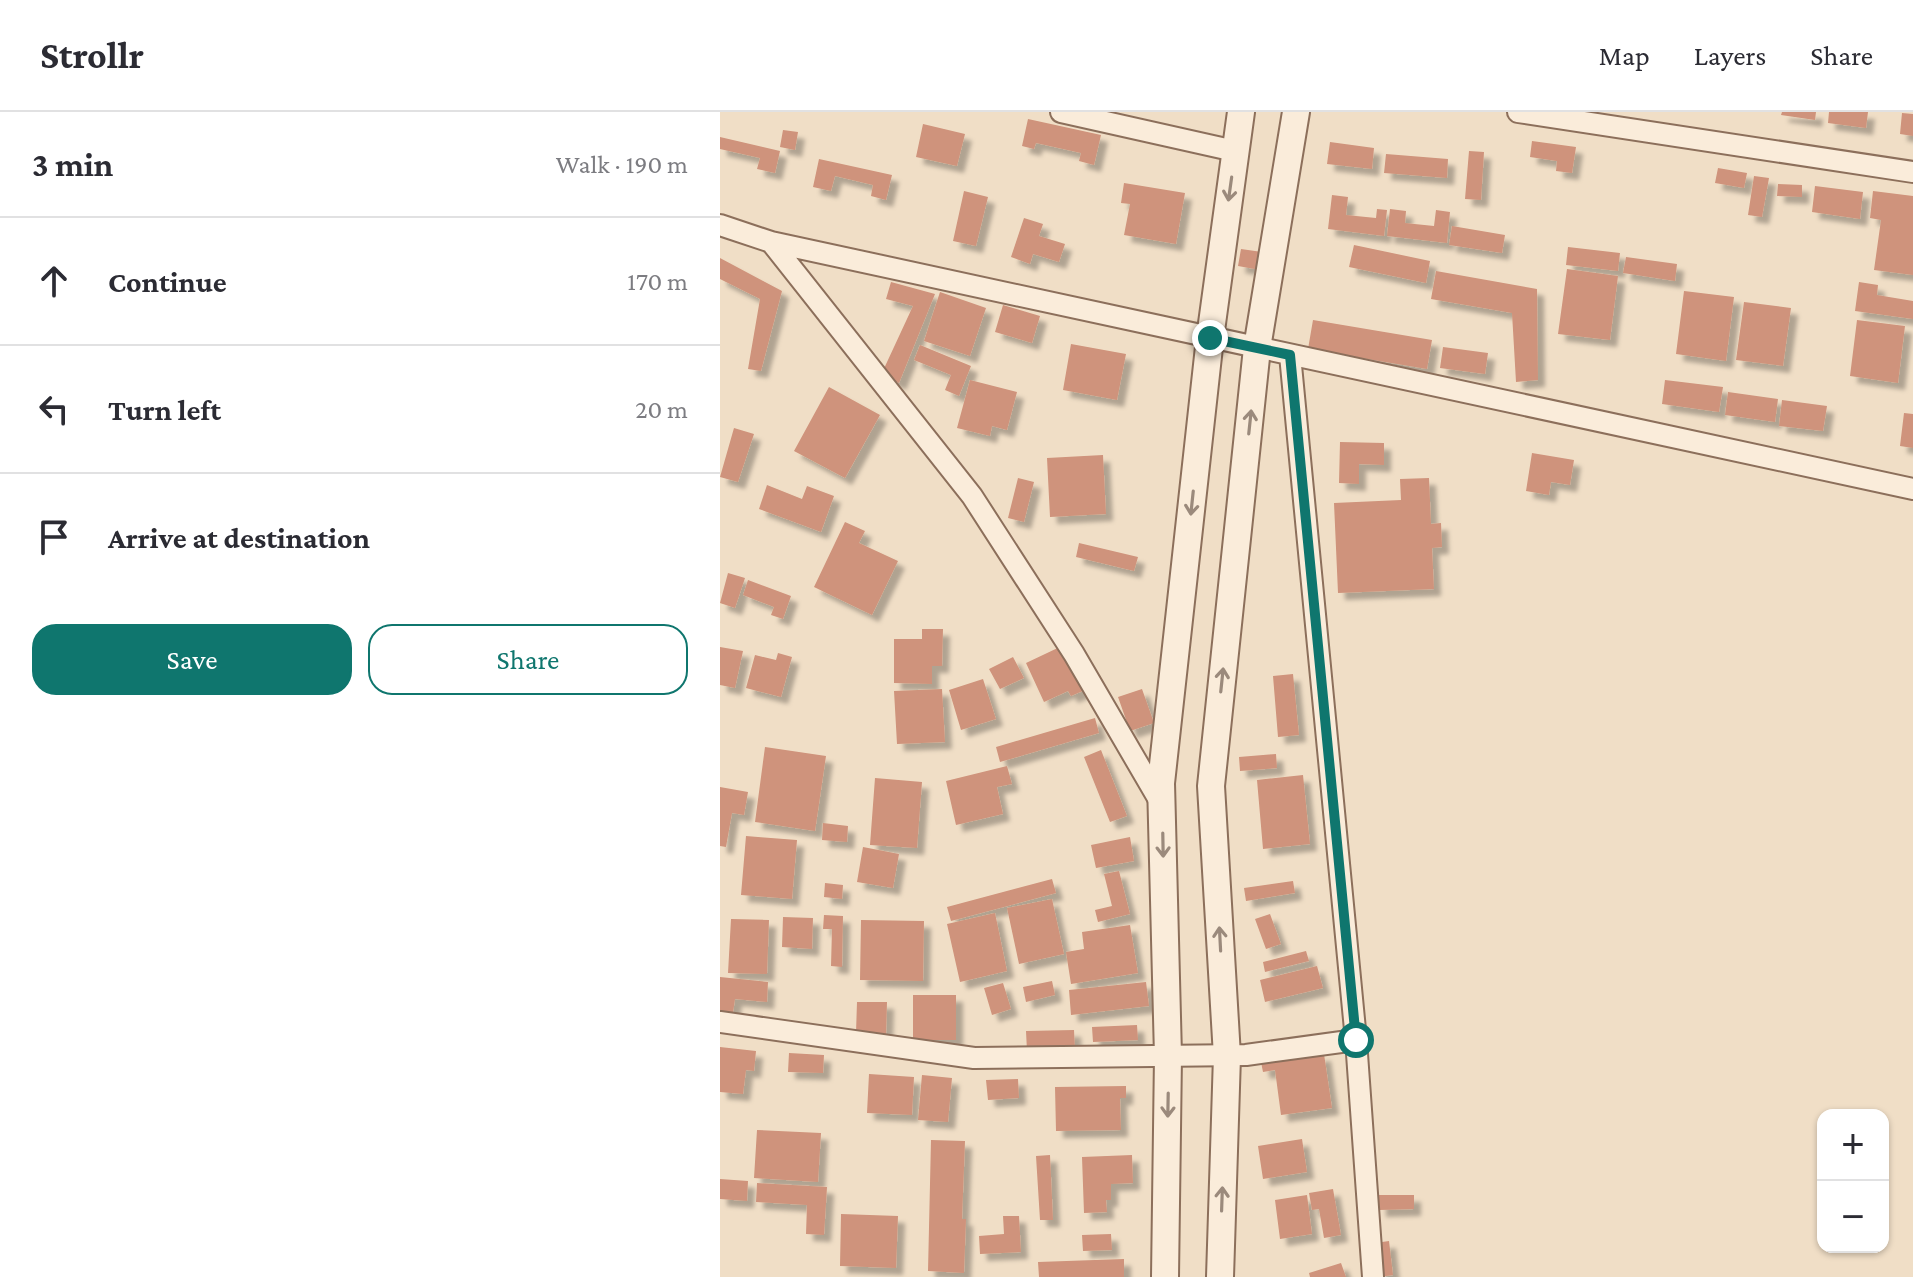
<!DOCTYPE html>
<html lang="en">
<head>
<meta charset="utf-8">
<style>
  :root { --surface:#fff; --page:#f7f7f7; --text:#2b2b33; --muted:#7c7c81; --line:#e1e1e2; --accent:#0f766e }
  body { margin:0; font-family:"Crimson Pro",serif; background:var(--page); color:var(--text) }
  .controls { position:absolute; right:24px; bottom:24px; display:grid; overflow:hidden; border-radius:16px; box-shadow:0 2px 6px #0004 }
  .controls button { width:72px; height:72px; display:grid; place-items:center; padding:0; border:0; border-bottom:2px solid var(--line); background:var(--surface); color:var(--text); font:40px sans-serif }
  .stop { position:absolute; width:24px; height:24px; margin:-18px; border:6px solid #0f766e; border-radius:50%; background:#fff }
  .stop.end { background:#0f766e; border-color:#fff; box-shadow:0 2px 8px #0008 }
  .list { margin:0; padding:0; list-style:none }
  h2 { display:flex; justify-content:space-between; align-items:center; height:104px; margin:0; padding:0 32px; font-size:34px }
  h2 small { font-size:26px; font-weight:400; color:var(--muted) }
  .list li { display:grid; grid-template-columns:52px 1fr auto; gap:24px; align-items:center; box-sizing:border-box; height:128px; padding:0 32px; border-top:2px solid var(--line) }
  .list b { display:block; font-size:30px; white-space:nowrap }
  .list em { font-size:26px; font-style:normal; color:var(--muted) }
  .actions { display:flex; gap:16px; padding:24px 32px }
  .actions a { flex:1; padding:18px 0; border:2px solid var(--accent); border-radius:24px; text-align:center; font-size:28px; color:var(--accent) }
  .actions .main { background:var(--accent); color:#fff }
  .icon { flex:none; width:44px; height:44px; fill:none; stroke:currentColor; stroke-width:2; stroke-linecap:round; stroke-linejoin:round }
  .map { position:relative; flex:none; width:1193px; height:1165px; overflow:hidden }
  header { display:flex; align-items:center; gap:48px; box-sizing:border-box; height:112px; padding:0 40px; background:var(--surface); border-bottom:2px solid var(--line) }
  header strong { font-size:38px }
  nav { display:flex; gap:44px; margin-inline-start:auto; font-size:28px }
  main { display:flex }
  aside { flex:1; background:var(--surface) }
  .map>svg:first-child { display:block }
  .building { fill:#cf937b; filter:url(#shadow) }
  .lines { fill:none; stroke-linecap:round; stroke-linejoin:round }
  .minor-casing { stroke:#8c6f5b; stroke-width:24 }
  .tertiary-casing { stroke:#8c6f5b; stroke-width:30 }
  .minor { stroke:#faecda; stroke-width:20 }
  .tertiary { stroke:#faecda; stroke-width:26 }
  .oneway { stroke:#9b8a7c }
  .route { stroke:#0f766e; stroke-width:10 }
</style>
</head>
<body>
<header>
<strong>Strollr</strong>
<nav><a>Map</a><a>Layers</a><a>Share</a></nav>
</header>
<main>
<aside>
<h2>3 min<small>Walk · 190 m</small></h2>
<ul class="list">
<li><svg class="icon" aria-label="ahead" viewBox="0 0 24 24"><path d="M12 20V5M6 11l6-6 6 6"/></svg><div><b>Continue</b></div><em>170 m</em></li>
<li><svg class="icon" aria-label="left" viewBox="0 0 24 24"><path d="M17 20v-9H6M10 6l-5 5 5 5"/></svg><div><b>Turn left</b></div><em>20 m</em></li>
<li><svg class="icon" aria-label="arrive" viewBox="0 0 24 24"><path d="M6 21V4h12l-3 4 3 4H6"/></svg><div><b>Arrive at destination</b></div></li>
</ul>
<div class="actions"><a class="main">Save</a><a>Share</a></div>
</aside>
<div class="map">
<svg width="1193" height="1165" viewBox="0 0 1193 1165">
  <defs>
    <filter id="shadow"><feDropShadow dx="7" dy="7" stdDeviation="2" flood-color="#0004"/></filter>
  </defs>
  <rect width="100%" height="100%" fill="#f0dec6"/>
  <path class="building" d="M1062,0H1096L1095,8L1061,3Z
    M1109,0H1148L1146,16L1108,11Z
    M1182,1L1193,2V24L1180,22Z
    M308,7L381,23L374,53L359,49L361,41L316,31L314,37L302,34Z
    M203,12L245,22L237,54L196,45Z
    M63,18L78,20L75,38L60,35Z
    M0,25L60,39L55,61L37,57L40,46L0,37Z
    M812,29L856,35L852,61L836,59L837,49L810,45Z
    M610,30L654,36L652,57L607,52Z
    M749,39L764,40L761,88L745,87Z
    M666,42L728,47L727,66L664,61Z
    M99,47L172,63L166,88L151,84L153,73L115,64L111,79L93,75Z
    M998,56L1027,61L1024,76L995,71Z
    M1034,64L1049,66L1042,105L1028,103Z
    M404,71L465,81L456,132L404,123L410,92L401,91Z
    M1058,72L1082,73V85L1057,84Z
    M1095,74L1143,80L1140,107L1092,100Z
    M244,79L268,85L256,134L233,129Z
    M1153,79L1193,84V163L1154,158L1161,108L1150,106Z
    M612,83L628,85L626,103L656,106L657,97L667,98L664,124L608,117Z
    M670,97L686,99L685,111L714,114L716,98L730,100L727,131L667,124Z
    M304,106L323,112L319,124L345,132L339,150L313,142L310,152L291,145Z
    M732,114L785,123L782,141L729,133Z
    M634,133L710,149L706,171L629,155Z
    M848,135L900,141L898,159L846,153Z
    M521,137L549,141L546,159L518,154Z
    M906,145L957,152L955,169L903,161Z
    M0,146L62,179L41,259L28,257L40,187L0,167Z
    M847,157L898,164L890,228L838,222Z
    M716,159L817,177L818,268L796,270L792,201L711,187Z
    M171,170L215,182L179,271L161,263L193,194L166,187Z
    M1139,170L1158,173L1157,183L1193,189V207L1135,199Z
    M964,179L1014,185L1006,249L956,242Z
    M220,180L266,196L250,244L204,229Z
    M1024,190L1071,196L1063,254L1016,248Z
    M283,193L320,204L312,231L275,220Z
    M593,208L712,228L707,257L588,237Z
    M1137,208L1185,214L1178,271L1130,264Z
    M351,232L406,242L397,288L343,278Z
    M200,233L251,254L239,284L225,278L231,263L194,248Z
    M723,235L768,241L765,262L720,256Z
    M250,268L297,280L287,318L272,314L270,324L237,316Z
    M945,268L1003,275L999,300L942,292Z
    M109,275L160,303L125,366L74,339Z
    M1008,280L1058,287L1055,310L1005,303Z
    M1062,288L1107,294L1103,319L1059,314Z
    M1184,301L1193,302V336L1180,334Z
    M14,316L34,322L18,370L0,365Z
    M620,330L664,331V353L639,352V372L619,371Z
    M812,341L854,348L850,373L831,370L829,383L806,379Z
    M383,343L386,402L330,405L327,346Z
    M298,366L314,370L304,410L288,406Z
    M709,366L711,412L721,411L722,435L712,436L714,477L618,481L614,391L681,388L680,367Z
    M47,373L82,387L87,374L114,384L101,420L39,397Z
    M125,410L145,419L139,431L178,449L152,503L94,475Z
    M359,431L418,445L414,459L356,445Z
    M8,461L25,466L15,496L0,491Z
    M28,468L71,484L63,507L51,503L54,495L23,483Z
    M202,517H223L222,554H212V572L174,571V527H202Z
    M344,533L365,578L351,584L348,579L324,590L306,551Z
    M0,535L23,539L15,576L0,573Z
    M58,541L72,545L61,585L26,576L35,543L56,548Z
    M293,545L304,566L280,577L269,557Z
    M573,562L579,623L558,625L553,564Z
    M263,567L276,607L241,618L229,578Z
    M222,577L225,630L177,632L174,579Z
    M422,577L434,611L410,619L398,585Z
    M375,606L379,621L280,650L276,635Z
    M45,635L106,644L95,719L35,710Z
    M381,638L407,704L390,710L364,645Z
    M556,642L557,656L520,659L519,645Z
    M287,654L292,672L277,675L283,702L236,713L226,669Z
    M583,663L590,732L543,737L537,668Z
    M155,666L202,670L197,736L150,733Z
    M0,675L28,680L24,703L12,701L6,735L0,734Z
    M103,711L128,714L127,730L102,728Z
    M26,724L77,728L72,787L21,783Z
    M410,725L414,749L376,756L371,733Z
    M143,735L179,742L173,776L137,770Z
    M399,759L410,802L378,810L375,798L392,794L384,762Z
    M332,767L336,781L231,809L227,795Z
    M573,769L575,781L526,789L524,776Z
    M105,771L123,773L122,787L104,785Z
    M332,787L344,842L299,852L287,796Z
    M275,801L287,859L240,870L227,812Z
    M550,802L561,832L546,837L535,807Z
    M104,803L123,804L122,855L111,854L112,817H103Z
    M63,805L93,806L92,837L62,835Z
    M11,807L49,808L47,862L8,861Z
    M141,808L204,809L203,869L140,868Z
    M410,813L418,861L351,872L346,840L364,837L362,820Z
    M586,839L589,849L545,860L543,850Z
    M597,854L603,876L545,890L540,868Z
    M0,865L48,870L47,890L15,887L12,907L0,905Z
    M332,869L335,883L306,890L303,875Z
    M426,870L429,894L351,903L349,878Z
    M283,871L291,897L272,903L264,876Z
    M193,883H236V928H193Z
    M137,890H167L166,922L136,921Z
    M417,913L418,928L373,930L372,915Z
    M354,918L355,938L307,939L306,919Z
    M0,935L36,939L34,959L26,958L23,982L0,980Z
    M69,941L104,943L103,961L68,960Z
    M604,942L612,996L561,1003L555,958L543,960L541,950Z
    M149,962L194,965L192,1003L147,1001Z
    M202,963L232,966L228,1010L198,1008Z
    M298,967L299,986L268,988L266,968Z
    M406,974V986H400L401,1018L336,1019L335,975Z
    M37,1018L101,1021L98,1070L34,1066Z
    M582,1027L587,1060L543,1067L538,1034Z
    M211,1028L245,1029L242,1107H246L244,1161L208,1159Z
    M330,1043L333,1108H320L316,1044Z
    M412,1043L413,1071L391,1072V1088H386L387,1100L364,1101L362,1045Z
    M0,1067L28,1069L27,1089L0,1087Z
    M37,1071L107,1075L104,1123L86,1122L87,1093L36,1090Z
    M613,1077L621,1123L604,1126L599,1097L592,1098L589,1081Z
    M587,1083L592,1122L560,1127L555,1088Z
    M659,1083H694V1097L659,1098Z
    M121,1102L178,1104L176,1156L120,1154Z
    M283,1104H299L301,1140L260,1142L259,1124L284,1122Z
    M391,1122L392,1138L363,1139L362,1123Z
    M669,1129L673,1163L659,1165L655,1131Z
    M404,1147V1165H319L318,1150Z
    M621,1151L626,1165H590L589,1161Z"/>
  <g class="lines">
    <g class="minor-casing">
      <path id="minor" d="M341,0L515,39
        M798,0L1193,60
        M0,113L51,130L252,384L354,542L442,693
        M51,130L1193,377
        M570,243L636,928L653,1165
        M0,910L254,946L526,943L636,928"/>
    </g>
    <g class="tertiary-casing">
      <path id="tertiary" d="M445,1165L448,944L441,671L490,226L521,0
        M500,1165L507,944L491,674L537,236L576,0"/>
    </g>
    <use href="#minor" class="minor"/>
    <use href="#tertiary" class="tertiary"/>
  </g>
  <defs><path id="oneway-shaft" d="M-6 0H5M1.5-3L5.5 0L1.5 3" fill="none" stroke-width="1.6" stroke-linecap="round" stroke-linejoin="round" transform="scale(2)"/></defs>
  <g class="oneway">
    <use href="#oneway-shaft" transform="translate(510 77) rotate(98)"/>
    <use href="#oneway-shaft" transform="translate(530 310) rotate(-84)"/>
    <use href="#oneway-shaft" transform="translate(472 391) rotate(96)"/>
    <use href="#oneway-shaft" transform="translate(502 568) rotate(-84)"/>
    <use href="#oneway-shaft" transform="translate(443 733) rotate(89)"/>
    <use href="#oneway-shaft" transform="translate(500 827) rotate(-93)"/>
    <use href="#oneway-shaft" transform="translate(448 993) rotate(91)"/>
    <use href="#oneway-shaft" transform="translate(502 1087) rotate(-88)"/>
  </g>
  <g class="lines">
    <path class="route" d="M490,226L570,243L636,928"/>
  </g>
</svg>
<div class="controls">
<button>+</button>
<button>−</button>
</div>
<div class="stop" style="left:636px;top:928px"></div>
<div class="stop end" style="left:490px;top:226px"></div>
</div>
</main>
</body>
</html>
